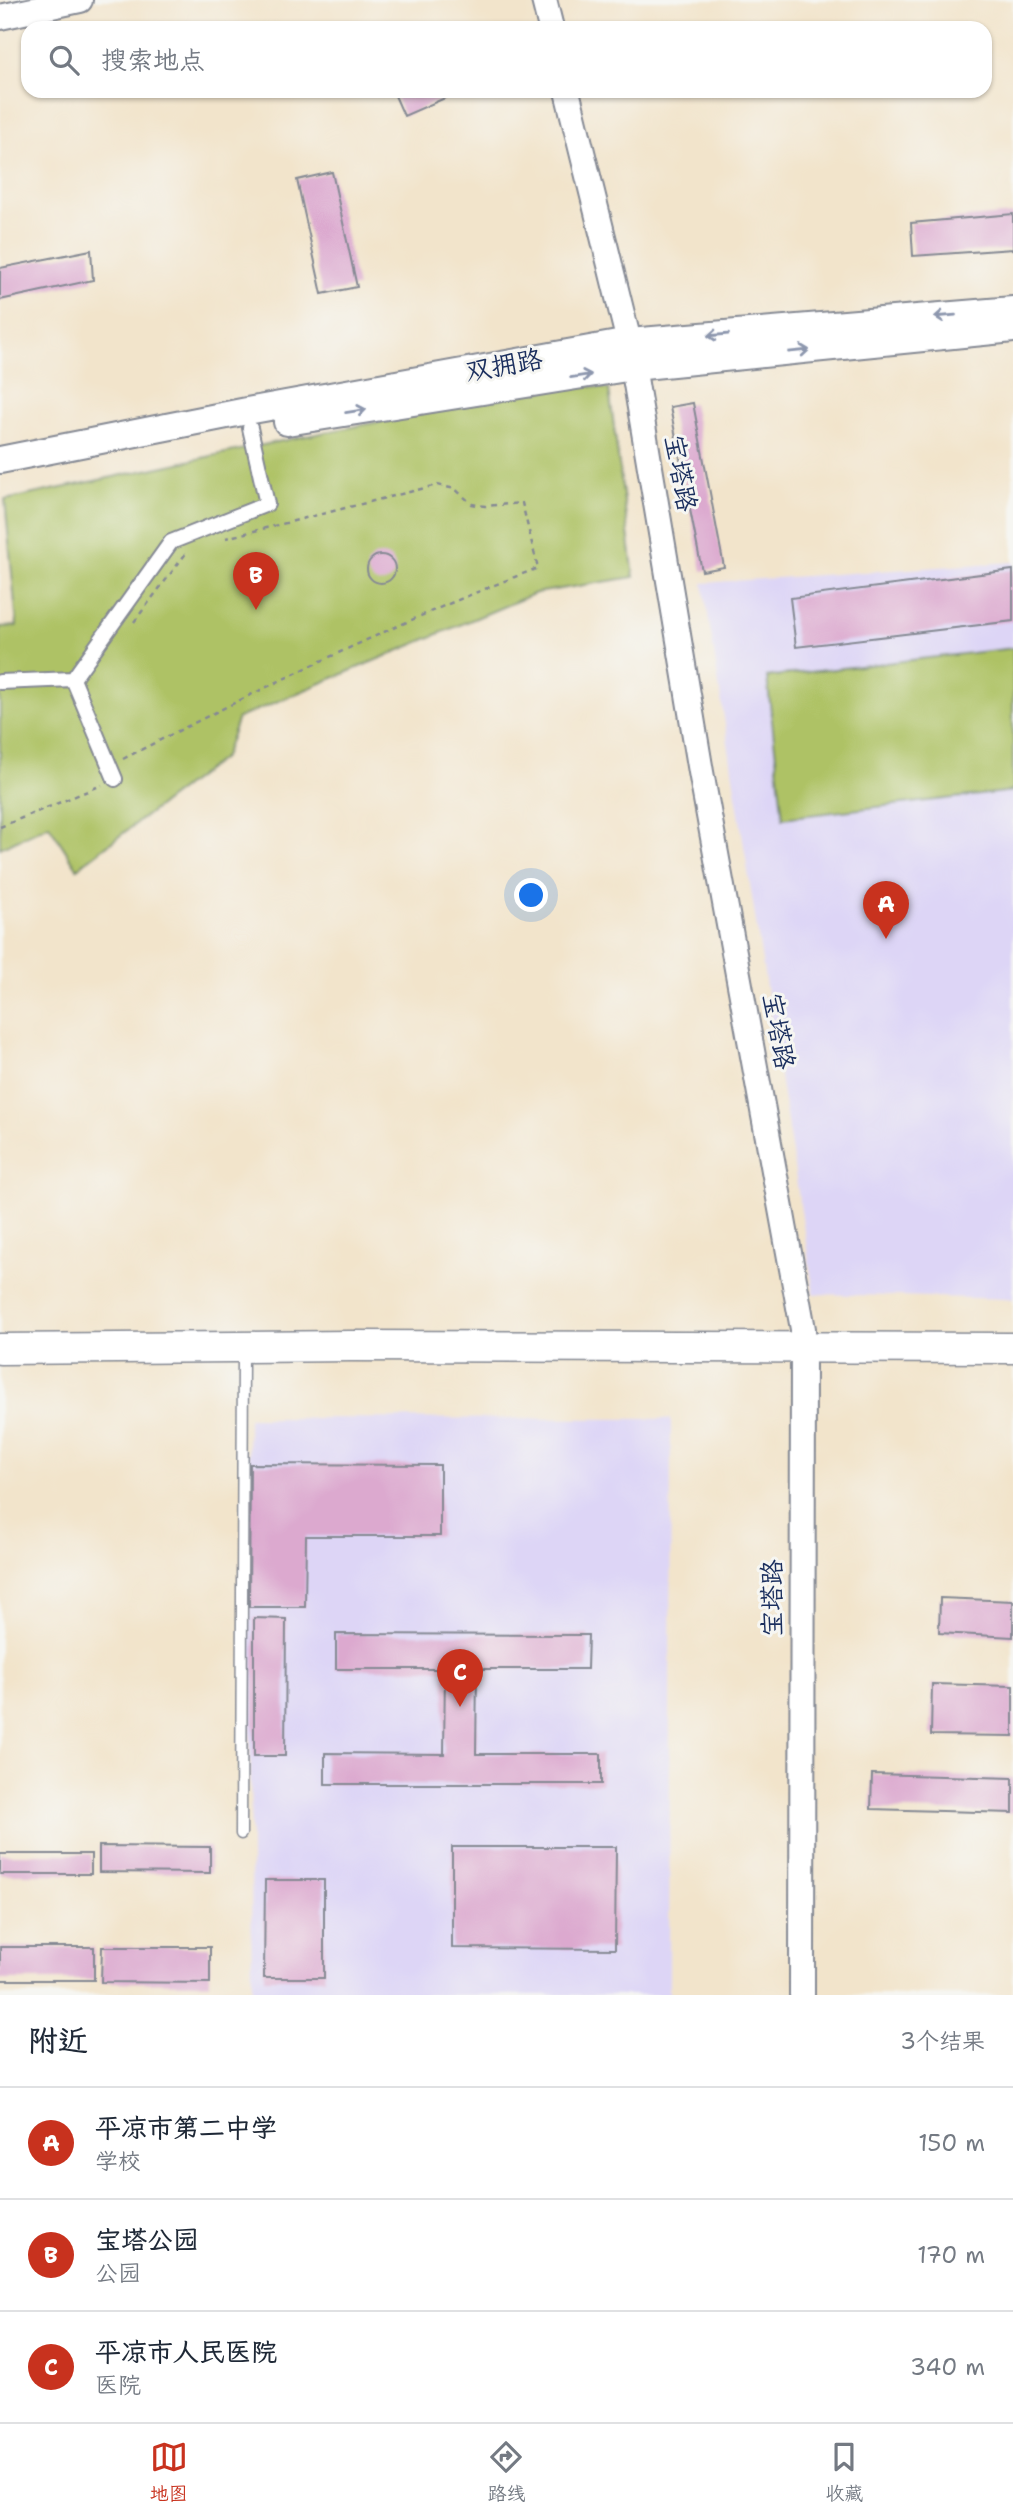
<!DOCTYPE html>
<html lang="zh">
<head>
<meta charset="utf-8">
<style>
  :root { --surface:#fff; --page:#f6f6f7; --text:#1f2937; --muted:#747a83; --line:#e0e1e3; --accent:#c8321e }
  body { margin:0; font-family:"Shantell Sans","LXGW WenKai TC",sans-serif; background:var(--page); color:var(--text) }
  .you { position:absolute; left:532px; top:896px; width:24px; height:24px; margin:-18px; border:5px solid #fff; border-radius:50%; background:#1a73e8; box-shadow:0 0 0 10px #1a73e833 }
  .badge { display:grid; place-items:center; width:46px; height:46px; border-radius:50%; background:var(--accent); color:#fff; font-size:23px; font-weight:700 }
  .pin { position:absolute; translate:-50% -58px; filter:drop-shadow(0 2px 4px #0008) }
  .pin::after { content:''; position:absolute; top:37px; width:24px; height:21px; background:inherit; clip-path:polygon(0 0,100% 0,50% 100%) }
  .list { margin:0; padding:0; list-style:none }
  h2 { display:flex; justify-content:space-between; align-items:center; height:91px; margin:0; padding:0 28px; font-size:30px }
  h2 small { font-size:23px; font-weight:400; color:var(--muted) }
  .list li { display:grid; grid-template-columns:46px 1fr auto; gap:21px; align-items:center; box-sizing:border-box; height:112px; padding:0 28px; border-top:2px solid var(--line) }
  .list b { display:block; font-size:26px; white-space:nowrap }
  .list p { margin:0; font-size:23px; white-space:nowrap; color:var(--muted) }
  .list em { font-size:23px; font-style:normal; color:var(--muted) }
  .icon { flex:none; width:38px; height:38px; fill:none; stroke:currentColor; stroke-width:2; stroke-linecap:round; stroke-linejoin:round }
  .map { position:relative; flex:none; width:1013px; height:1995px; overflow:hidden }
  .search { position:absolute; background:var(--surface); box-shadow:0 2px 5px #0004; left:21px; right:21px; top:21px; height:77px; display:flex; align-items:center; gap:18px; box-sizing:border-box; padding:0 24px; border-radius:21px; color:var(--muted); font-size:26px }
  .sheet { height:427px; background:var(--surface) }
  nav { display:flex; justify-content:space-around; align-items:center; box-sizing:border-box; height:98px; border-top:2px solid var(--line); background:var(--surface); font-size:19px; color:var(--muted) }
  nav a { display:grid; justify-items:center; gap:4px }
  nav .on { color:var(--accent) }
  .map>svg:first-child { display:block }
  .built { fill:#ddd5f6 }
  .green { fill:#aec265; stroke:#647862; stroke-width:2 }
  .building { fill:#dca9cf }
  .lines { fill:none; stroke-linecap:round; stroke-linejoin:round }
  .service-casing { stroke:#868a94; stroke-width:13 }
  .pedestrian-casing { stroke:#868a94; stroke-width:18 }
  .tertiary-casing { stroke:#868a94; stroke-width:28 }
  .secondary-casing { stroke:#868a94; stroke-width:30 }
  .primary-casing { stroke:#868a94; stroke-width:33 }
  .path { stroke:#868a94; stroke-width:2.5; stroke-dasharray:5 5; stroke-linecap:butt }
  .service { stroke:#fff; stroke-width:10 }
  .pedestrian { stroke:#fff; stroke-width:14 }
  .tertiary { stroke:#fff; stroke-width:24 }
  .secondary { stroke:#fff; stroke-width:26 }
  .primary { stroke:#fff; stroke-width:30 }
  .oneway { stroke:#8d97ae }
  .labels { text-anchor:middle; stroke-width:6; stroke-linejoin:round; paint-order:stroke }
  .street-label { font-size:26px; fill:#1b2f5e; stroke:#f6f6f2 }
</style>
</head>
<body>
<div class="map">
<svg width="1013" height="1995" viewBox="0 0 1013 1995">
  <rect width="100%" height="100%" fill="#f6f6f2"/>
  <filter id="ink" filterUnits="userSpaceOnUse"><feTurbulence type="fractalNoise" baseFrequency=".0143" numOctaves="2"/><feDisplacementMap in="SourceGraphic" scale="14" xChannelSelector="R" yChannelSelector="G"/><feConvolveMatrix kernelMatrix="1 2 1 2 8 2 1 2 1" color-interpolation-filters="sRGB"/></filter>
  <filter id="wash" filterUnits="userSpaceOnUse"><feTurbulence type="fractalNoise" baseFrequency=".00686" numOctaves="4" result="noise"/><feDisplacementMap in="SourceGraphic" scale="28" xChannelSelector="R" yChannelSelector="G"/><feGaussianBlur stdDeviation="1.57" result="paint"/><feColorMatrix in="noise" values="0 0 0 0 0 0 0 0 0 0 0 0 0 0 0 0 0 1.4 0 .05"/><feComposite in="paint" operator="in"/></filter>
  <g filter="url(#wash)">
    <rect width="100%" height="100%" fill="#f2e4cb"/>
    <path class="built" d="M1013,562V1299L814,1294L703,583Z
      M248,1418L671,1419L669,1995H252Z"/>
    <path class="green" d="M584,385L609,389L634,577L536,593L238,718L224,757L77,868L49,825L0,848V627L17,626L5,500L291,439L531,392Z
      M1013,648V791L783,818L767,677Z"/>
    <g id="blocks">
      <path class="building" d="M393,91H461L404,116Z
        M332,172L357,287L322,294L297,180Z
        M1013,214V249L913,256L911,223Z
        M91,250L93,280L0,300V268Z
        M693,403L724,567L702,571L670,407Z
        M367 569a14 14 0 1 1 28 0a14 14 0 1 1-28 0Z
        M1013,570V621L796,647L790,598Z
        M250,1464L440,1465V1536H306L305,1607H249Z
        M940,1598L1013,1601V1637L939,1633Z
        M254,1618L286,1619L285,1756H254Z
        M336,1634L588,1635L587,1669H477L476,1754H601V1784H325V1753L444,1754L445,1669H336Z
        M932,1684L1013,1686V1736L931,1735Z
        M872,1774L1013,1778V1813L871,1809Z
        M99,1846L210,1847V1873L99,1872Z
        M452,1847H616L615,1949L452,1948Z
        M0,1854H91V1874H0Z
        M265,1880H324V1978H264Z
        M0,1947H94V1980H0Z
        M102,1947H210V1983L101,1982Z"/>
    </g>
  </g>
  <g filter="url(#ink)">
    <use href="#blocks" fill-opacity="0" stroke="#868a94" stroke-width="2"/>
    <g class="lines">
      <g class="service-casing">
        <path id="service" d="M241,1834L243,1351"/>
      </g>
      <g class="pedestrian-casing">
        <path id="pedestrian" d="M73,679L171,542L267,504L250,428
          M73,679L115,779
          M0,682L73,679"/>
      </g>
      <g class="tertiary-casing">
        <path id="tertiary" d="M544,0L551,28
          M0,17L80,0
          M567,91L629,342L701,772L803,1329L802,1995"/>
      </g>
      <g class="secondary-casing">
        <path id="secondary" d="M287,422L633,367L1013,329
          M0,460L247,411L629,342L1013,310"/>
      </g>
      <g class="primary-casing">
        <path id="primary" d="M0,1349L351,1346L1013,1348"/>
      </g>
      <path class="path" d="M134,622L187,552
        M123,759C258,690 396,622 538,568L522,503L485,506L472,504L455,489L437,485L226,538
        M0,827L102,785"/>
      <use href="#service" class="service"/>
      <use href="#pedestrian" class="pedestrian"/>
      <use href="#tertiary" class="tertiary"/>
      <use href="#secondary" class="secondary"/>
      <use href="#primary" class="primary"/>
    </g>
    <defs><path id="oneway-shaft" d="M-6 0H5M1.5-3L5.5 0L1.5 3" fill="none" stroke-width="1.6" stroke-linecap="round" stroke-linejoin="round" transform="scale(1.75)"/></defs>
    <g class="oneway">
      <use href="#oneway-shaft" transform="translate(945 316) rotate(175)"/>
      <use href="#oneway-shaft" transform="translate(718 335) rotate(175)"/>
      <use href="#oneway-shaft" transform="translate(799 351) rotate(-6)"/>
      <use href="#oneway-shaft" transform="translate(581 376) rotate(-9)"/>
      <use href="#oneway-shaft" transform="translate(356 411) rotate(-9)"/>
    </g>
  </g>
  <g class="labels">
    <g class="street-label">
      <text transform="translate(504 365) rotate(-10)" y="9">双拥路</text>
      <text transform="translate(681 473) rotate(80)" y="9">宝塔路</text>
      <text transform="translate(779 1031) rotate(80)" y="9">宝塔路</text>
      <text transform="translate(772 1598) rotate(-90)" y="9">宝塔路</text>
    </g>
  </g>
</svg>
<div class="you"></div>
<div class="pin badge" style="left:886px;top:939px">A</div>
<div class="pin badge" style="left:256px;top:610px">B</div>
<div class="pin badge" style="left:460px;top:1707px">C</div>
<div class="search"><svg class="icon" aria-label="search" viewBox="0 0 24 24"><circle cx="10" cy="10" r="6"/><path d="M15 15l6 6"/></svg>搜索地点</div>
</div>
<section class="sheet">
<h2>附近<small>3个结果</small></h2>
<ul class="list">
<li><span class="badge">A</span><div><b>平凉市第二中学</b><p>学校</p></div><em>150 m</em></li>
<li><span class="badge">B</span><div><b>宝塔公园</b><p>公园</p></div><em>170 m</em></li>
<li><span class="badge">C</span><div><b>平凉市人民医院</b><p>医院</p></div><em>340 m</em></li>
</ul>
</section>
<nav>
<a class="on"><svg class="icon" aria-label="map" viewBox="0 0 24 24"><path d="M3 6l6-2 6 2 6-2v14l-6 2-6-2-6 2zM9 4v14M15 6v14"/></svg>地图</a>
<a><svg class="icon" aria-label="directions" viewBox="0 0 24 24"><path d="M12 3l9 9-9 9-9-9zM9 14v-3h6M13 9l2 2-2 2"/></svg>路线</a>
<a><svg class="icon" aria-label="saved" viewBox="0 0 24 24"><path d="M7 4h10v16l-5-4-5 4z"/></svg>收藏</a>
</nav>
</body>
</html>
